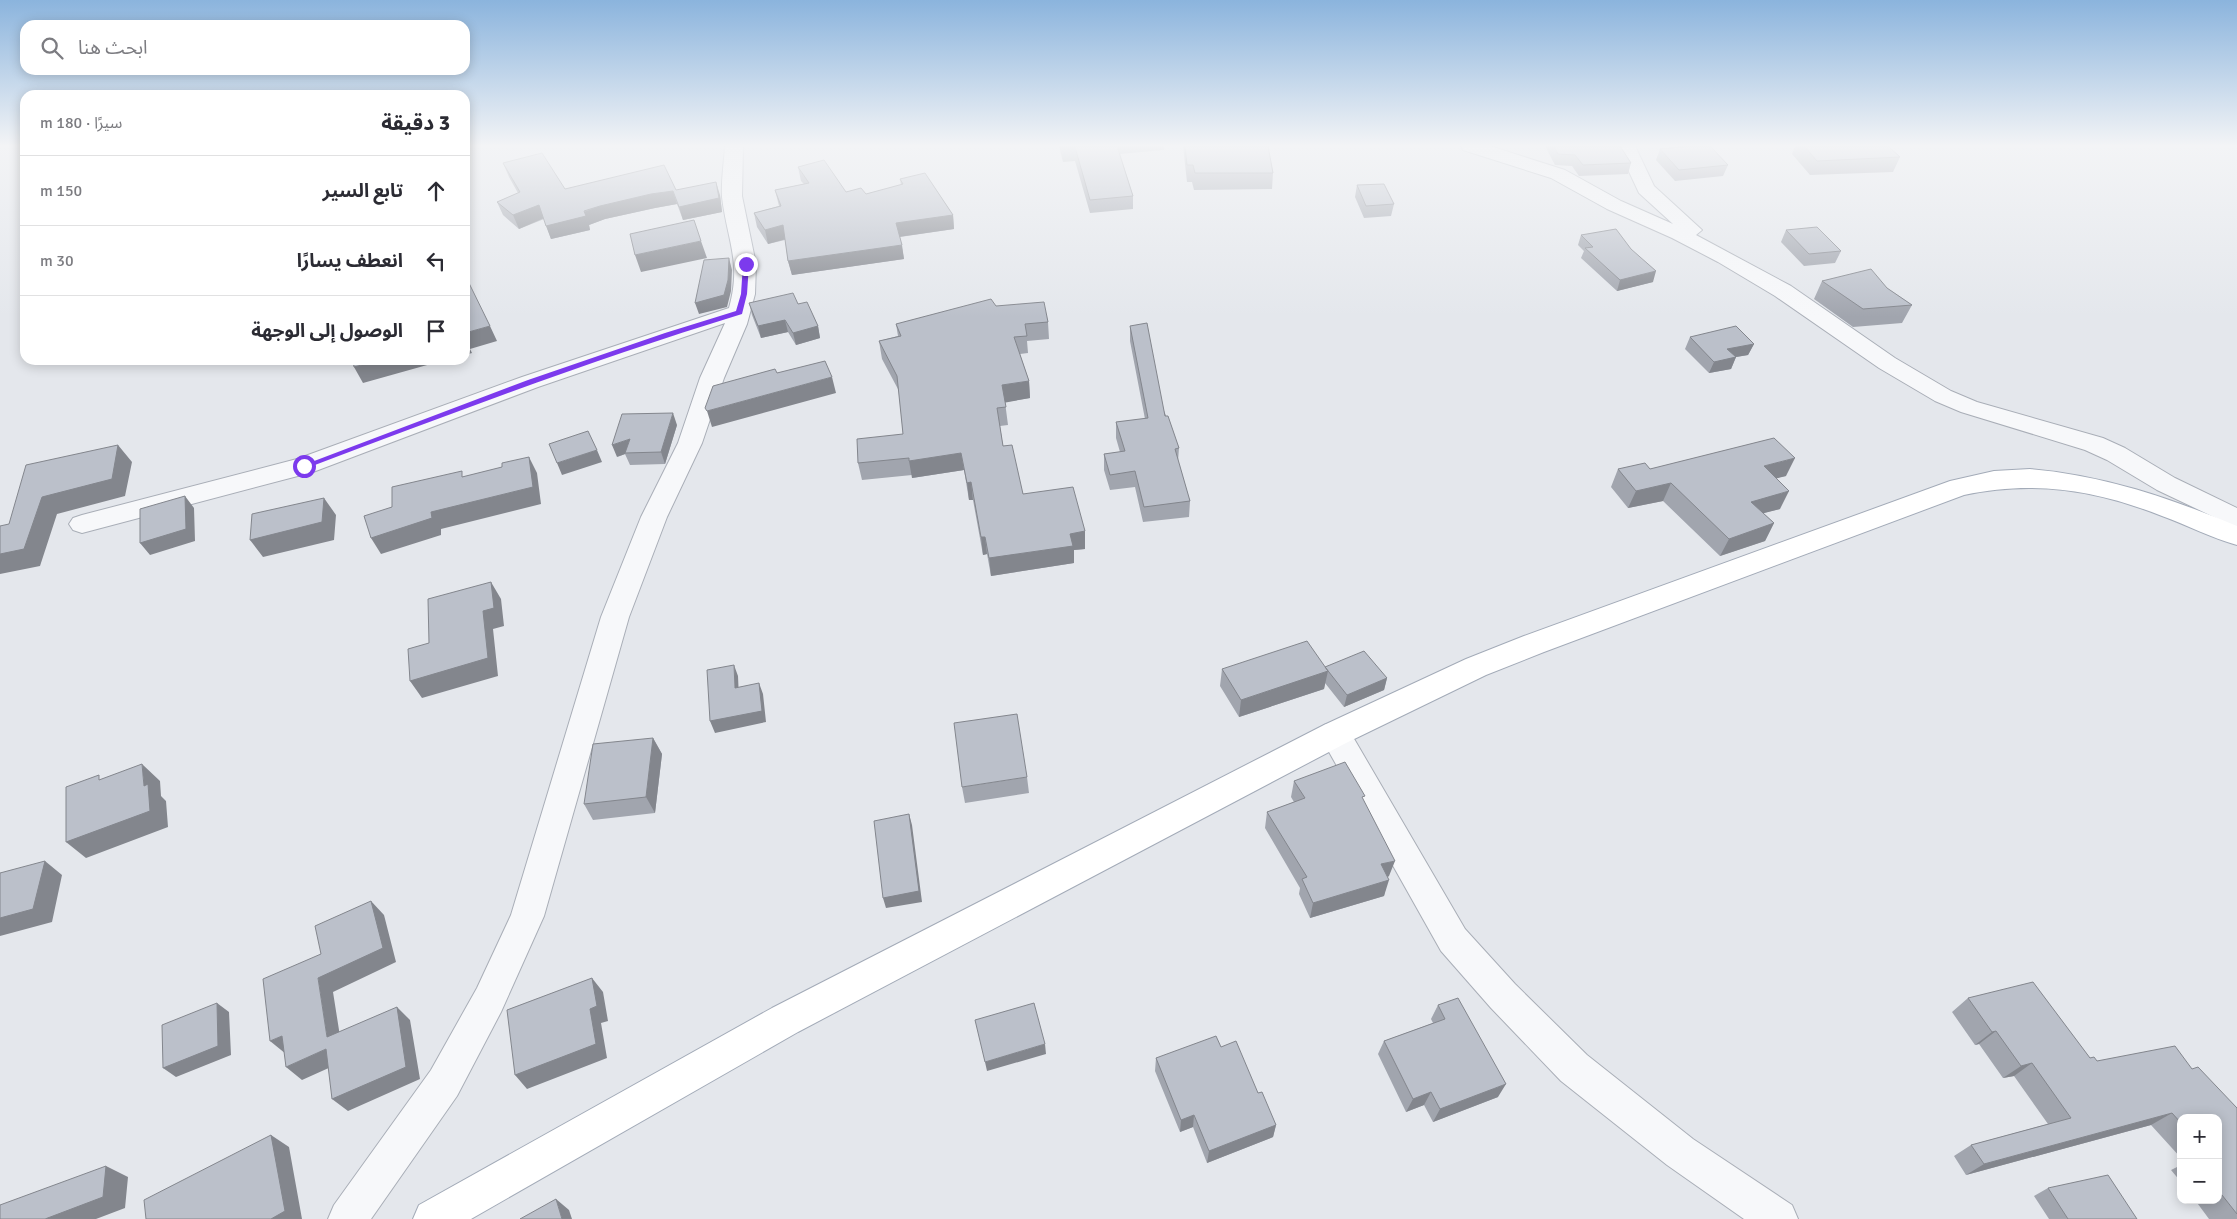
<!DOCTYPE html>
<html lang="ar">
<head>
<meta charset="utf-8">
<style>
  :root { --surface:#fff; --page:#f2f2f3; --text:#2b2b33; --muted:#7c7c81; --line:#e1e1e2 }
  body { margin:0; font-family:Signika,"Noto Sans Arabic",sans-serif; background:var(--page); color:var(--text); direction:rtl }
  .controls { position:absolute; right:15px; bottom:15px; display:grid; overflow:hidden; border-radius:10px; box-shadow:0 2px 12px #0003 }
  .controls button { width:45px; height:45px; display:grid; place-items:center; padding:0; border:0; border-bottom:1px solid var(--line); background:var(--surface); color:var(--text); font:25px sans-serif }
  .stop { position:absolute; width:15px; height:15px; margin:-11px; border:4px solid #7c3aed; border-radius:50%; background:#fff }
  .stop.end { background:#7c3aed; border-color:#fff; box-shadow:0 1px 5px #0008 }
  .list { margin:0; padding:0; list-style:none }
  h2 { display:flex; justify-content:space-between; align-items:center; height:65px; margin:0; padding:0 20px; font-size:21px }
  h2 small { font-size:16px; font-weight:400; color:var(--muted) }
  .list li { display:grid; grid-template-columns:32px 1fr auto; gap:15px; align-items:center; box-sizing:border-box; height:70px; padding:0 20px; border-top:1px solid var(--line) }
  .list b { display:block; font-size:19px; white-space:nowrap }
  .list em { font-size:16px; font-style:normal; color:var(--muted) }
  .icon { flex:none; width:28px; height:28px; fill:none; stroke:currentColor; stroke-width:2; stroke-linecap:round; stroke-linejoin:round }
  .map { position:relative; flex:none; width:2237px; height:1219px; overflow:hidden; direction:ltr }
  .search { position:absolute; background:var(--surface); box-shadow:0 2px 12px #0003; left:20px; top:20px; width:450px; height:55px; display:flex; align-items:center; gap:12px; box-sizing:border-box; padding:0 18px; border-radius:15px; color:var(--muted); font-size:19px }
  .panel { position:absolute; background:var(--surface); box-shadow:0 2px 12px #0003; left:20px; top:90px; width:450px; height:275px; border-radius:15px; direction:rtl }
  .map>svg:first-child { display:block }
  .lines { fill:none; stroke-linecap:round; stroke-linejoin:round }
  .minor-casing { stroke:#a9aeb7; stroke-width:2 }
  .major-casing { stroke:#a3abb8; stroke-width:2 }
  .minor { fill:#f7f8fa; fill-rule:evenodd }
  .major { fill:#fff; fill-rule:evenodd }
  .wall { fill:#a1a5ae }
  .shaded-wall { fill:#83868d }
  .building { fill:#bbc0ca; stroke:#83868d }
  .route { fill:#7c3aed }
</style>
</head>
<body>
<div class="map">
<svg width="2237" height="1219" viewBox="0 0 2237 1219">
  <rect width="100%" height="100%" fill="#e4e7ec"/>
  <g class="lines">
    <g class="minor-casing">
      <path id="minor" d="M725,146H743L742,196L756,264L755,294L747,324L724,378L702,443L667,517L629,617L544,916L501,1012L457,1096L371,1219H328L334,1205L431,1070L477,988L511,915L601,617L641,517L678,443L700,378L725,323L538,387L313,472L82,533L73,530L69,524L73,518L82,515L297,459L522,377L729,308C742,262 727,240 722,197C721,181 724,163 725,146Z
        M1461,146H1490L1565,170L1621,201L1673,224L1639,193L1617,146H1635L1654,186L1702,230L1696,235L1791,286L1895,358L1951,391L1977,402L2103,438L2125,448L2175,478L2237,508V528L2157,490L2107,460L2085,450L1961,412L1935,401L1879,368L1775,296L1718,262L1672,238L1607,209L1551,178L1463,150Z
        M1335,722L1346,725L1465,929L1515,984L1587,1055L1693,1139L1792,1205L1798,1219H1744L1667,1165L1561,1081L1491,1008L1441,951L1324,743L1320,734L1324,725Z"/>
    </g>
    <g class="major-casing">
      <path id="major" d="M2030,469C2103,475 2170,498 2237,526V545C2211,538 2187,525 2162,516C2096,490 2034,480 1964,495L1544,652L1486,675L1346,743L798,1032L471,1219H413L419,1205L772,1008L1324,725L1466,659L1524,636L1950,481L1994,471Z"/>
    </g>
    <use href="#minor" class="minor"/>
    <use href="#major" class="major"/>
  </g>
  <path class="wall" d="M1059,146H1164V150L1120,154L1133,196V209L1090,213L1075,161L1063,162Z
    M1183,146H1268L1273,173L1272,189L1194,190L1192,182H1187Z
    M1545,146H1620L1631,163L1628,174L1579,176L1572,166L1555,165Z
    M1795,146H1888L1900,157L1893,172L1810,175L1792,154Z
    M1660,149L1728,165L1723,176L1675,181L1656,160Z
    M503,163L565,189L676,190L720,195L722,212L683,220L677,204L655,208L605,219L589,225L590,230L551,239L544,219L519,229L503,215L497,202L518,193L509,177Z
    M798,167L846,192L866,194L901,185L900,179L953,215L954,229L900,237L904,259L792,275L788,261L785,240L768,244L757,227L754,213L779,206L775,190L804,184L801,181Z
    M1357,185L1394,204L1391,216L1364,218L1355,197Z
    M1786,230L1841,251L1835,263L1804,266L1781,242Z
    M1581,235L1653,282L1617,291L1581,258L1584,251L1578,245Z
    M1822,281L1887,288L1912,305L1902,323L1853,327L1814,299Z
    M749,303L798,304L818,326L820,338L796,345L788,332L761,338L752,315Z
    M1048,322L1049,339L1027,341L1028,353L1020,354L1029,381L1030,398L1005,402L1008,425L1000,426L1003,446L1023,494L1085,531V549L1074,550V563L991,576L987,554L983,555L973,500H969L964,470L912,478V475L862,480L858,463L903,434L899,391L882,359L879,341L898,336L896,324Z
    M1130,326L1179,448L1178,461L1190,501L1189,517L1143,522L1135,487L1110,490L1104,470V454L1120,452L1116,438V422L1145,419L1130,341Z
    M1690,337L1754,344L1748,355L1736,357L1731,369L1709,373L1685,349Z
    M677,425L665,464L630,465L625,454L617,457Z
    M1618,469H1650L1786,476L1776,478L1780,509L1763,513L1774,523L1765,541L1720,556L1663,501L1628,508L1611,487Z
    M1325,667L1387,678L1384,690L1344,707L1325,683L1324,689L1239,717L1220,686L1222,669Z
    M653,738L662,754L655,813L593,820L584,804Z
    M1027,777L1029,793L965,803L962,787Z
    M1294,781L1364,801L1389,876L1388,877L1384,896L1310,918L1299,894L1300,888L1265,828L1267,812L1294,802L1291,797Z
    M1968,998L2097,1061L2192,1069L2237,1108V1219H2209L2195,1200H2218V1118H2181V1158L2151,1125L1966,1175L1954,1156L1971,1145L2048,1124L2014,1076L2003,1078L1979,1044L1975,1045L1952,1012Z
    M1438,1005L1498,1097L1433,1122L1424,1105L1406,1112L1378,1054L1384,1041L1433,1023L1431,1019Z
    M1221,1047L1258,1093L1276,1125L1273,1137L1207,1163L1193,1127L1180,1132L1155,1071L1156,1058Z
    M2181,1165V1182L2171,1170Z
    M2048,1188L2137,1219H2049L2034,1196Z"/>
  <path class="shaded-wall" d="M716,182L720,195L722,212L683,220L679,207Z
    M673,191L677,204L655,208L605,219L589,225L590,230L551,239L546,226L600,206L651,194Z
    M539,205L544,218L519,229L513,215Z
    M953,215L954,229L898,237L896,223Z
    M783,225L786,239L768,244L765,230Z
    M701,241L707,258L641,272L635,255Z
    M902,245L904,259L792,275L788,261Z
    M729,258L732,270L731,291L727,307L699,314L695,303Z
    M1656,271L1653,282L1617,291L1620,280Z
    M785,320L788,332L761,338L758,326Z
    M490,326L497,341L470,349L472,353L465,355V333Z
    M818,326L820,338L796,345L793,333Z
    M1754,344L1748,355L1736,357L1731,369L1709,373L1714,362L1727,349Z
    M381,360H445L363,383L354,367Z
    M832,377L836,393L712,427L707,411Z
    M1029,381L1030,398L1003,403L1002,385Z
    M673,413L677,425L665,464L661,452Z
    M630,439L625,454L617,457L612,445Z
    M118,445L132,462L125,496L57,514L40,566L0,574V554L42,497Z
    M597,450L602,462L562,475L557,463Z
    M961,453L964,470L912,478L909,461Z
    M529,457L537,473L541,504L441,529V535L381,554L371,538L431,512Z
    M1795,458L1786,476L1755,484L1764,466Z
    M971,482L973,500H969L967,483Z
    M1671,483L1663,501L1628,508L1636,491Z
    M1789,491L1780,509L1741,519L1751,502Z
    M185,496L194,508L195,541L150,555L140,543Z
    M324,498L336,515L334,540L263,557L250,540Z
    M1774,523L1765,541L1720,556L1729,539Z
    M1085,531V549L1074,550V563L991,576L989,558L1070,534Z
    M981,537H985L987,554L983,555Z
    M491,582L501,599L504,626L493,629L498,676L422,698L410,681L483,611Z
    M734,665L738,676L739,699L735,688Z
    M1328,671L1324,689L1239,717L1241,700Z
    M1387,678L1384,690L1344,707L1347,695Z
    M759,683L763,694L766,722L715,733L710,721Z
    M653,738L662,754L655,813L646,797Z
    M142,764L160,781L161,796L166,801L168,827L86,858L66,842L144,786Z
    M909,814L912,825L922,902L886,908L883,898Z
    M45,861L62,875L52,922L0,936V918Z
    M1395,861L1389,876L1376,880L1381,864Z
    M1389,880L1384,896L1310,918L1313,903Z
    M371,901L384,915L396,962L333,992L342,1049L327,1037L318,978Z
    M592,978L603,992L608,1021L601,1023L607,1058L527,1089L515,1075L590,1009Z
    M217,1003L229,1012L231,1055L176,1077L163,1068Z
    M397,1007L410,1020L420,1079L348,1111L332,1099Z
    M1996,1031L1979,1044L1975,1045L1992,1032Z
    M282,1036L286,1054L270,1041Z
    M1045,1044L1046,1054L987,1071L985,1062Z
    M326,1049L342,1062L302,1080L286,1067Z
    M2032,1063L2014,1076L2003,1078L2021,1066Z
    M1506,1084L1498,1097L1433,1122L1440,1109Z
    M1431,1092L1424,1105L1406,1112L1413,1099Z
    M2172,1113L2151,1125L1966,1175L1984,1164Z
    M1194,1115L1193,1127L1180,1132L1181,1120Z
    M1276,1125L1273,1137L1207,1163L1209,1151Z
    M271,1135L289,1147L302,1219H271Z
    M106,1166L128,1177L125,1208L96,1219H45Z
    M556,1199L569,1210L572,1219H562Z"/>
  <path class="building" d="M1062,146H1117L1133,196L1090,200L1075,147L1062,148Z
    M1185,146H1268L1273,173H1195L1193,165H1187Z
    M1554,146H1620L1631,163L1583,165L1575,155L1558,154Z
    M1692,146H1710L1728,165L1679,170L1660,149Z
    M1804,146H1888L1900,157L1817,161Z
    M542,153L565,189L664,165L676,190L716,182L719,198L679,207L673,191L651,194L600,206L584,211L586,216L546,226L539,205L513,215L497,202L520,192L503,163Z
    M824,160L846,192L861,188L866,194L903,184L900,179L925,173L953,215L896,223L902,245L788,261L783,225L765,230L754,213L781,206L775,190L809,183L798,167Z
    M1384,184L1394,204L1366,206L1357,185Z
    M694,220L701,241L635,255L630,234Z
    M1817,227L1841,251L1809,254L1786,230Z
    M1616,229L1631,249L1656,271L1620,280L1585,248L1593,247L1581,235Z
    M729,258L728,280L724,295L695,303L704,260Z
    M1871,269L1887,288L1912,305L1863,309L1822,281Z
    M465,279H467L490,326L465,333Z
    M793,293L798,304L807,302L818,326L793,333L785,320L758,326L749,303Z
    M991,299L996,306L1044,302L1048,322L1025,324L1027,336L1014,337L1029,381L1002,385L1006,407L997,408L1003,446L1012,445L1023,494L1073,487L1085,531L1070,534L1073,546L989,558L985,537H981L971,482L967,483L961,453L909,461V458L858,463L857,439L903,434L897,376L879,341L901,336L896,324Z
    M1147,323L1165,416H1168L1179,448L1175,449L1190,501L1144,507L1135,471L1110,475L1104,454L1125,451L1116,422L1148,418L1130,326Z
    M1736,326L1754,344L1727,349L1736,357L1714,362L1690,337Z
    M353,360H381L354,367Z
    M825,361L832,377L707,411L705,408L713,386L775,369L777,373Z
    M673,413L661,452L625,453L630,439L612,445L622,414Z
    M588,431L597,450L557,463L549,444Z
    M1774,438L1795,458L1764,466L1789,491L1751,502L1774,523L1729,539L1671,483L1636,491L1618,469L1645,463L1650,469Z
    M118,445L112,479L42,497L24,549L0,554V526L9,524L26,465Z
    M529,457L533,487L431,512L432,518L371,538L364,516L392,507V487L462,471V477L502,467V463Z
    M185,496L186,529L140,543V509Z
    M324,498L322,522L250,540L252,514Z
    M491,582L494,608L483,611L488,658L410,681L408,649L429,643L428,599Z
    M1307,641L1328,671L1241,700L1222,669Z
    M1364,651L1387,678L1347,695L1325,667Z
    M734,665L735,688L759,683L762,711L710,721L707,670Z
    M1017,714L1027,777L962,787L954,723Z
    M653,738L646,797L584,804L593,744Z
    M1345,762L1365,796L1362,797L1395,861L1381,864L1389,880L1313,903L1302,879L1307,877L1267,812L1305,798L1294,781Z
    M142,764L144,786L148,784L150,811L66,842V787L99,775V780Z
    M909,814L919,891L883,898L874,821Z
    M45,861L33,909L0,918V873Z
    M371,901L383,948L318,978L327,1037L397,1007L406,1067L332,1099L326,1049L286,1067L282,1036L270,1041L263,979L321,954L315,926Z
    M592,978L597,1006L590,1009L596,1044L515,1075L507,1010Z
    M2033,982L2090,1058L2094,1057L2097,1061L2175,1046L2192,1069L2198,1067L2237,1108V1214L2218,1190V1118H2181V1123L2172,1113L1984,1164L1971,1145L2071,1118L2032,1063L2021,1066L1996,1031L1992,1032L1968,998Z
    M1458,998L1506,1084L1440,1109L1431,1092L1413,1099L1384,1041L1445,1019L1438,1005Z
    M217,1003L218,1046L163,1068L162,1025Z
    M1034,1003L1045,1044L985,1062L975,1020Z
    M1216,1036L1221,1047L1236,1041L1258,1093L1262,1092L1276,1125L1209,1151L1194,1115L1181,1120L1156,1058Z
    M271,1135L285,1211L271,1219H146L144,1200Z
    M106,1166L103,1197L45,1219H0V1205Z
    M2108,1175L2137,1219H2068L2048,1188Z
    M556,1199L562,1219H520Z"/>
  <linearGradient id="sky" x2="0" y2="1"><stop stop-color="#8bb4dd"/><stop offset="0.46" stop-color="#f3f4f6"/><stop offset="1" stop-color="#f3f4f6" stop-opacity="0"/></linearGradient>
  <rect width="2237" height="317" fill="url(#sky)"/>
  <path class="route" d="M746,262L749,264L747,294L742,314C594,359 451,414 307,468L301,466L528,380L665,333L736,311L741,294L743,264Z"/>
</svg>
<div class="controls">
<button>+</button>
<button>−</button>
</div>
<div class="stop" style="left:304px;top:466px"></div>
<div class="stop end" style="left:746px;top:264px"></div>
<div class="search"><svg class="icon" aria-label="search" viewBox="0 0 24 24"><circle cx="10" cy="10" r="6"/><path d="M15 15l6 6"/></svg>ابحث هنا</div>
<section class="panel">
<h2>3 دقيقة<small>سيرًا · 180 m</small></h2>
<ul class="list">
<li><svg class="icon" aria-label="ahead" viewBox="0 0 24 24"><path d="M12 20V5M6 11l6-6 6 6"/></svg><div><b>تابع السير</b></div><em>150 m</em></li>
<li><svg class="icon" aria-label="left" viewBox="0 0 24 24"><path d="M17 20v-9H6M10 6l-5 5 5 5"/></svg><div><b>انعطف يسارًا</b></div><em>30 m</em></li>
<li><svg class="icon" aria-label="arrive" viewBox="0 0 24 24"><path d="M6 21V4h12l-3 4 3 4H6"/></svg><div><b>الوصول إلى الوجهة</b></div></li>
</ul>
</section>
</div>
</body>
</html>
